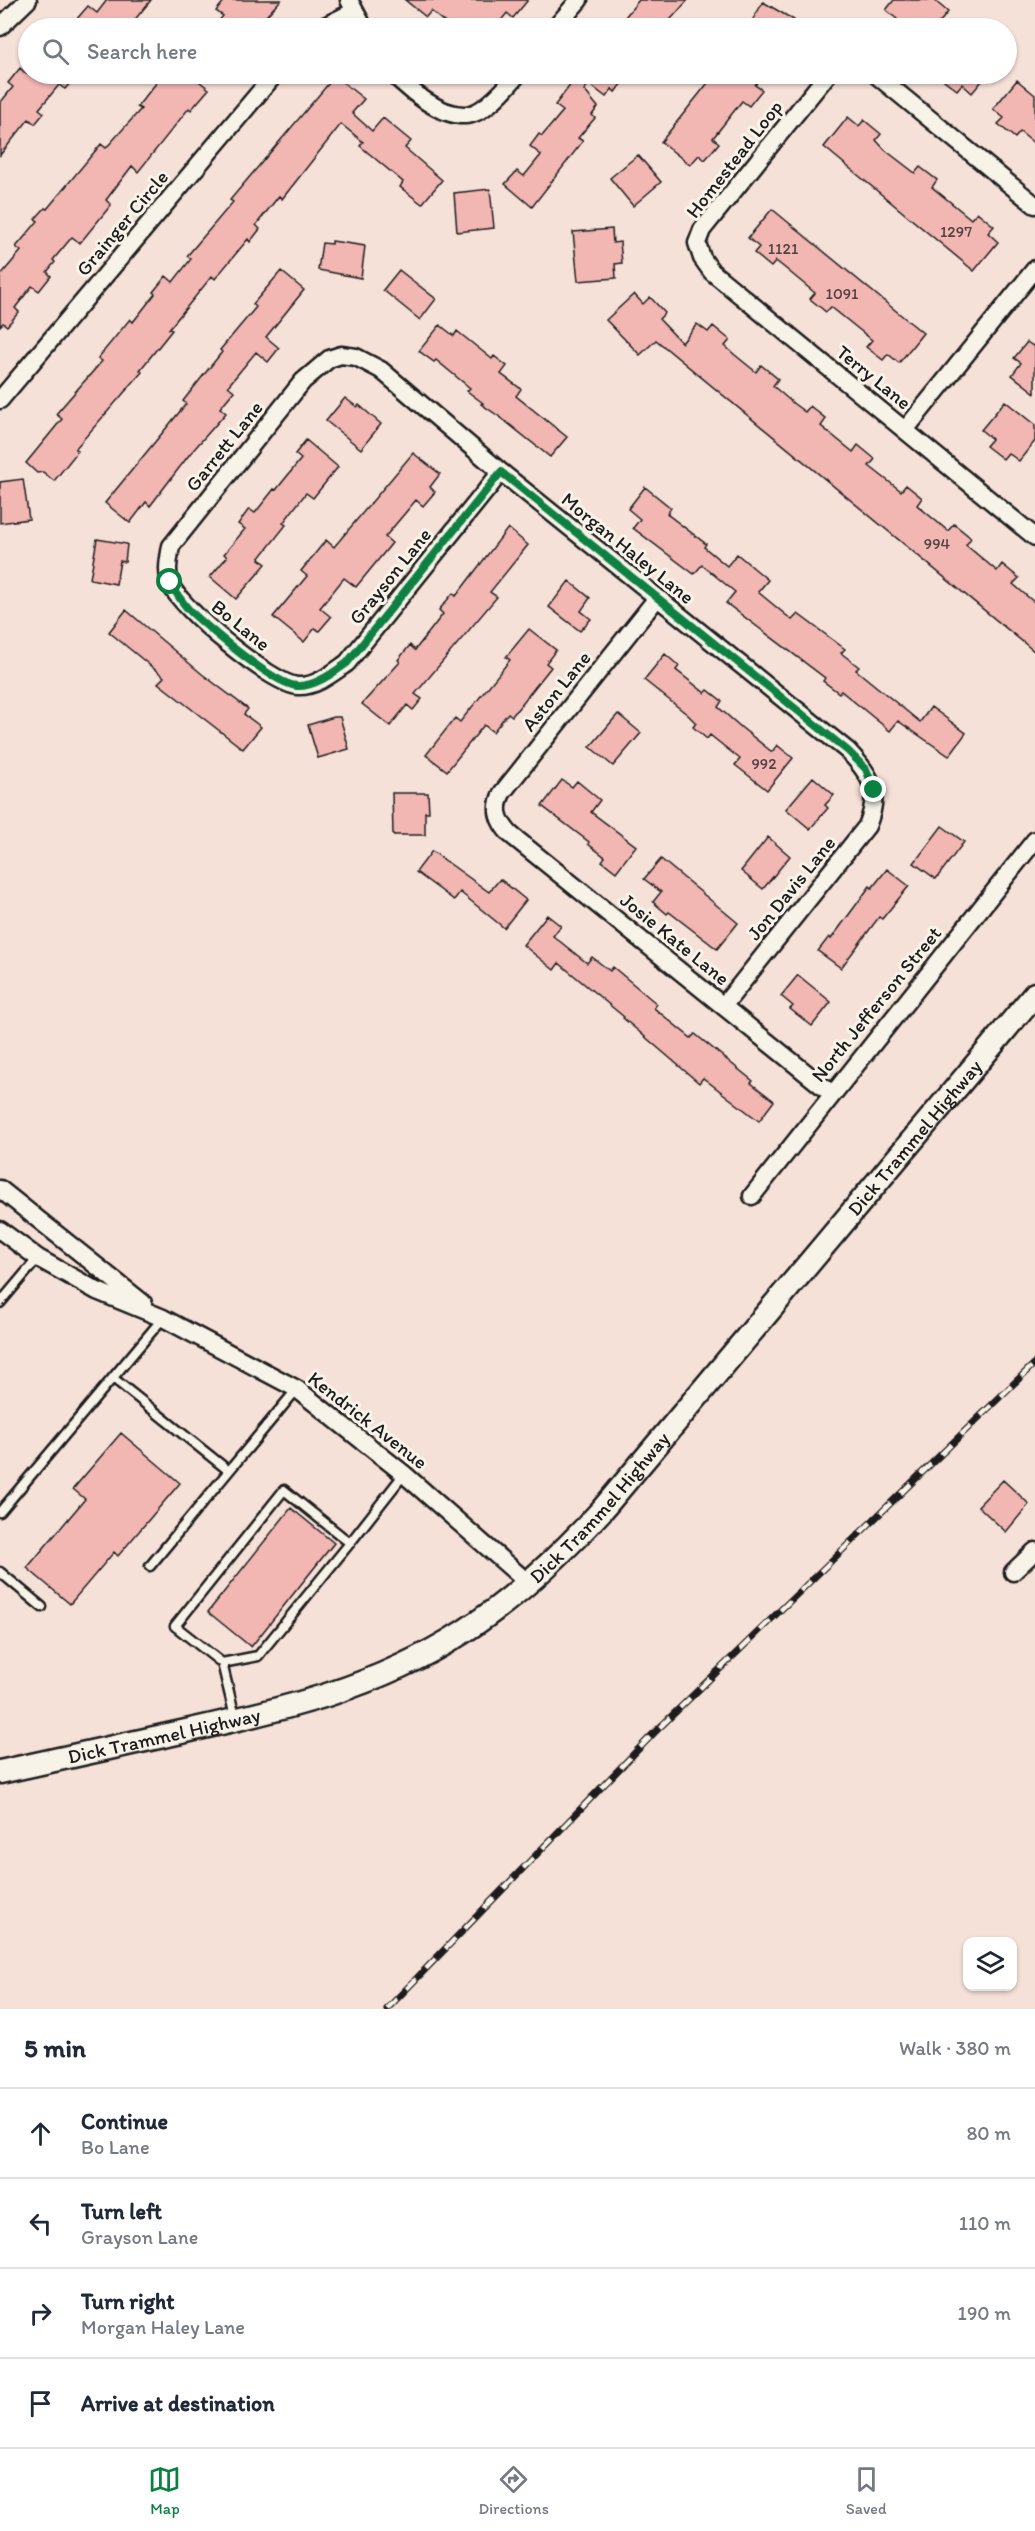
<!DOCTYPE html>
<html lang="en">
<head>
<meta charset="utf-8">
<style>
  :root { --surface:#fff; --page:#f6f6f7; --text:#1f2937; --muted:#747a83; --line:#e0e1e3; --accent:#0b8043 }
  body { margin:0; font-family:Itim,sans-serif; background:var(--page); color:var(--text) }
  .controls { position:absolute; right:18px; bottom:18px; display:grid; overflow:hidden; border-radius:12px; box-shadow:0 2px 4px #0004 }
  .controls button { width:54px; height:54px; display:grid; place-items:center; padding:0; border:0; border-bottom:2px solid var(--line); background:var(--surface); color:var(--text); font:30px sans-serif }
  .stop { position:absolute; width:18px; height:18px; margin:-14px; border:4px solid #0b8043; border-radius:50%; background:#fff }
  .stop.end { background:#0b8043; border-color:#fff; box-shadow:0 2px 6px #0008 }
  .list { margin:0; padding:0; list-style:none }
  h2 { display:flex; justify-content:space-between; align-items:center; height:78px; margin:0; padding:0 24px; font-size:26px }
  h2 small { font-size:20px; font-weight:400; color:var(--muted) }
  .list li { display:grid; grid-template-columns:39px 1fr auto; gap:18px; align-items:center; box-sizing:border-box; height:90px; padding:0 24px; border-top:2px solid var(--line) }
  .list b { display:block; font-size:22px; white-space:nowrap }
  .list p { margin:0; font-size:20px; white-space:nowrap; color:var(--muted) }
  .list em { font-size:20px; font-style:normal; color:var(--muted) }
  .icon { flex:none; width:33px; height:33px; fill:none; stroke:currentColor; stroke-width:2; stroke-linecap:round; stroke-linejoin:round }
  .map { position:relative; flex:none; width:1035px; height:2009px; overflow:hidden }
  .search { position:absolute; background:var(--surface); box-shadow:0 2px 4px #0004; left:18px; right:18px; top:18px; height:66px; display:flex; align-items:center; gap:15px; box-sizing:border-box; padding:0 21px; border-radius:33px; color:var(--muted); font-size:22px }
  .sheet { height:438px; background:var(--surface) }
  nav { display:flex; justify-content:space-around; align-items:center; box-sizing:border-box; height:84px; border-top:2px solid var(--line); background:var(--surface); font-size:16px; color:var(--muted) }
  nav a { display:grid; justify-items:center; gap:3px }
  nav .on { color:var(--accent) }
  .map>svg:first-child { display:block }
  .building { fill:#f2b6b3; stroke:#1c1c1c; stroke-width:1.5 }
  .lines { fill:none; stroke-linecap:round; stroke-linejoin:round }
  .lane-casing { stroke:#1c1c1c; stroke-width:13 }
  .street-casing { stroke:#1c1c1c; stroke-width:21 }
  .secondary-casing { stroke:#1c1c1c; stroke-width:27 }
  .lane { stroke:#f7f3e8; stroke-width:8 }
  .street { stroke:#f7f3e8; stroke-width:16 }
  .secondary { stroke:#f7f3e8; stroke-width:22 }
  .rail-casing { stroke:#1c1c1c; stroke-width:7 }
  .rail { stroke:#f7f3e8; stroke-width:4.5; stroke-dasharray:14; stroke-linecap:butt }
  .route { stroke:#0b8043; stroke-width:8 }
  .labels { text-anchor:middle; stroke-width:6; stroke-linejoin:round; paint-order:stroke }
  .number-label { font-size:16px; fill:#524242 }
  .street-label { font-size:20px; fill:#1c1c1c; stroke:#f7f3e8 }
</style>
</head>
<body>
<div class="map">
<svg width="1035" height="2009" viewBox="0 0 1035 2009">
  <rect width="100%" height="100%" fill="#f6e1d8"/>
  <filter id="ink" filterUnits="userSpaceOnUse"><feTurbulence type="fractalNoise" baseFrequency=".0167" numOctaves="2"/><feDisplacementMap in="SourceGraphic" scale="12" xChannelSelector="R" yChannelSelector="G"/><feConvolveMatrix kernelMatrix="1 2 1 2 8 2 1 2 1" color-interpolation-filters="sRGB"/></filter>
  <g filter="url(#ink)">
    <path class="building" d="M107,0H151L128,28H69L88,6L97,13Z
      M225,0H281L255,28H213L223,16L216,11Z
      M405,0H528L513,18L507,13L495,28H451L431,11L426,17Z
      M639,0H688L663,28H616Z
      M894,0H934L948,12L935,28H889L897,19L886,10Z
      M763,2L794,20L788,28H748Z
      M20,68L26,74H78L65,89L59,85L39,109L44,113L35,124L29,119L0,155V103L13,87L8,83Z
      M147,74H190L209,89L191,110L189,108L138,172L132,166L106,200L111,205L80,243L72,237L53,260L55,262L47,272L51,276L39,291L32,286L15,308L19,312L7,326L3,323L0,326V276L21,251L16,247L38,221L35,219L45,208L47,209L101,144L106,148L141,109L137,107L157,82Z
      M576,74H629L615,92L612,89L606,97L589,84L584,90L598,107L592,115L595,118L578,138L583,141L532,207L505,184L517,171L524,176L541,155L530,146L539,134L542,136L563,111L555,105L578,75Z
      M715,74H764L755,85L762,90L749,106L742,101L713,138L719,143L705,160L699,155L690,165L661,142Z
      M936,74H988L972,93L962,84L957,90Z
      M335,76L364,99L352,113L372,131L383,118L411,141L405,148L442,180L422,204L400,187L403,182L360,146L363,142L341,124L282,199L279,196L256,225L260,229L250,242L248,239L215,279L212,276L169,329L172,330L140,370L142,372L75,449L78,451L54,481L43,472L37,473L26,463L62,419L56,414L102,361L98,358L130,319L133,322L155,294L153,292L166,276L173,282L191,259L187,256L233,202L230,200Z
      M1017,80L1035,95V144L1020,132L1015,138L998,124L1004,118L993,109Z
      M848,117L859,126L864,120L881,134L876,140L885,150L915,173L920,167L937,180L932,187L971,219L977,212L994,226L988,233L998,242L974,271L824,147Z
      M638,155L661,182L633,206L610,178Z
      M490,189L494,228L457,232L454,193Z
      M772,209L923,333L899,363L888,354L883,360L866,347L872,340L831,307L826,312L810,299L815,293L786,269L776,261L771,267L754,253L759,247L748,238Z
      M612,229L613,243L620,242L622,263L615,264L616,278L578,281L573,232Z
      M332,241L365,246L361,278L318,270L322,243L332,244Z
      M399,270L436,299L420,320L383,290Z
      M281,271L304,290L266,337L279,348L268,362L256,352L228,386L234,391L220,408L226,413L189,455L150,506L146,502L130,523L105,503L186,404L183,401L222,352L220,350L256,307L253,304Z
      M634,294L643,304L650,297L665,313L659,319L682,343L697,324L708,332L713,326L730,340L725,346L735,355L756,372L761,365L778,379L773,386L794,404L805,412L810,406L826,419L821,426L853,452L858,445L875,459L869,466L901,491L906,485L922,498L917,505L948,531L954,524L971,538L966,545L997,571L1002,564L1019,578L1013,584L1035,603V652L656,340L640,355L606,320Z
      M440,325L454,336L457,331L492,359L494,356L507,366L501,374L521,389L516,396L567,437L550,457L500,417L481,404L483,403L467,391L470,388L436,360L434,362L419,351Z
      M1027,342L1033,346L1035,344V393L1012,375L1021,363L1014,358Z
      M345,398L357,407L359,405L381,424L361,449L326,421Z
      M1005,401L1035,425V441L1019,461L1008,453L1003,459L986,446L992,439L981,430Z
      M306,440L338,467L313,498L306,493L283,523L286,525L259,559L266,564L236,599L210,577L227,557L224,554L245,529L238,524L249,509L255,513L274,489L276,490L301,459L295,454Z
      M413,453L440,474L430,487L435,492L423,506L416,500L385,537L392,543L356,587L344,578L320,608L331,617L319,631L315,628L304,642L273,617L307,576L301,571L326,540L334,547Z
      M23,479L29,519L0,523V482Z
      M645,487L671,508L667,514L706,544L704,547L727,566L737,554L768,580L758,592L792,620L798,614L845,649L841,653L859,667L856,670L920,722L931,707L966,733L949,756L898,721L890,731L841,691L839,693L823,681L825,678L726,603L735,592L702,565L694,574L633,528L640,519L628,509Z
      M508,528L528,545L490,592L497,597L415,694L422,699L413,710L407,705L390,726L362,704L400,662L398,660L410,645L415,650L443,614L439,610L453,593L456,596Z
      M97,539L127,544L125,562L120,561L116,584L90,579Z
      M569,581L590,598L581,611L591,619L580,631L549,607Z
      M126,610L202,674L248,709L244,714L261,727L243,749L158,683L164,677L109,632Z
      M529,629L556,650L546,663L551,667L512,716L508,713L493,732L484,725L447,771L426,755L455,718L460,722L510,660L506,657Z
      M665,654L679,666L676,670L705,693L708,690L722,701L718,707L742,728L772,752L777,745L793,758L767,790L735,765L740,759L710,735L707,739L693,727L696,723L688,715L644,680Z
      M618,714L641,733L613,766L590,747Z
      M334,717H340L349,749L318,758L308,725Z
      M813,777L834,795L825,805L828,808L810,829L786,809Z
      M562,780L572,787L577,781L600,800L591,812L636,846L616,872L602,861L605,857L588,844L589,842L542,806Z
      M392,793H428L429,812H425V835H393Z
      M942,826L964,842L936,879L914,863Z
      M768,837L790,856L763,889L741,871Z
      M432,851L489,892L500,879L526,900L504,928L460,892L454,900L416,872Z
      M661,859L738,923L717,949L669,912L667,914L653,902L661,892L644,879Z
      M887,869L909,886L882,919L879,917L841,968L818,951L829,937L831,939L870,886L872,888Z
      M547,915L561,926L553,936L587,963L592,957L610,971L613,967L657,1004L654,1008L691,1038L695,1034L753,1081L751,1083L774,1101L759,1121L703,1078L699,1083L623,1018L624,1017L559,963L554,970L523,945Z
      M798,975L831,1002L812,1026L790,1009L793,1006L781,996Z
      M121,1433L180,1483L118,1556L114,1552L70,1604L27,1568L85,1499L73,1489Z
      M1003,1480L1029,1504L1006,1532L978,1506Z
      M291,1508L334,1543L251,1647L208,1612Z"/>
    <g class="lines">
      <g class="lane-casing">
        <path id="lane" d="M0,1303L38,1258
          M113,1378L229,1471
          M0,1512L163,1318
          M150,1566L297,1389
          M0,1572L42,1607
          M222,1663L258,1656L350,1543
          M235,1717L222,1663L175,1626L284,1490L350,1543L404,1474"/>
      </g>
      <g class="street-casing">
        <path id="street" d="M349,0L364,28
          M0,27L28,0
          M321,28L355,11
          M555,28L579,0
          M393,74C411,91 438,115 464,115C483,116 507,87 518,74
          M828,74L702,230L697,243L702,258L712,272L1035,537
          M875,74L1035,205
          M0,400L275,74
          M905,430L1035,269
          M501,472L347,663C334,672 316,687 298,686C271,684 179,608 170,583C166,571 169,558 171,546L303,381L329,359L341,355L356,357L381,370L501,472L848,751C872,776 881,792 867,826L724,1005
          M657,598L502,793C494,809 498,821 510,834L832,1094
          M0,1189L143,1303
          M752,1196L1035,840
          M0,1230L38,1258L97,1291L163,1318L297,1389L404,1474L528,1583
          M1013,1572L1035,1551"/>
      </g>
      <g class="secondary-casing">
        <g id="secondary">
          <path id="s1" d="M0,1772C62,1758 124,1745 186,1731C285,1709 376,1688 463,1632C516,1598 560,1556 602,1510L1035,994"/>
        </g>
      </g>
      <use href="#lane" class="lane"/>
      <use href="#street" class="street"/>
      <use href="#secondary" class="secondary"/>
      <g class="rail-casing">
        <path id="rail" d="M387,2009L654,1733L1035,1363"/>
      </g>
      <use href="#rail" class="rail"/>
    </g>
  </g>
  <g class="lines" filter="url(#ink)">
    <path class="route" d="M170,582C176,593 182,603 191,612C211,630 273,684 297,686C315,687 334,672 347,663L501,472L848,751L866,769L874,790"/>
  </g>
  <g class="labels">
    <g class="number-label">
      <text x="956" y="237">1297</text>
      <text x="783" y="254">1121</text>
      <text x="842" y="299">1091</text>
      <text x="937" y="549">994</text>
      <text x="764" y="769">992</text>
    </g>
    <g class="street-label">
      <text transform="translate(734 159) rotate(-52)" y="7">Homestead Loop</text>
      <text transform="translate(122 223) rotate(-50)" y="7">Grainger Circle</text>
      <text transform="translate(874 377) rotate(39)" y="7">Terry Lane</text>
      <text transform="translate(224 446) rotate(-51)" y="7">Garrett Lane</text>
      <text transform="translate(628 548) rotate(39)" y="7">Morgan Haley Lane</text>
      <text transform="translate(390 576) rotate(-51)" y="7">Grayson Lane</text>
      <text transform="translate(241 625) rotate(39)" y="7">Bo Lane</text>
      <text transform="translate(556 691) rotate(-51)" y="7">Aston Lane</text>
      <text transform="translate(791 888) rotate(-51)" y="7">Jon Davis Lane</text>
      <text transform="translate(675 939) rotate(39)" y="7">Josie Kate Lane</text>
      <text transform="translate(876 1004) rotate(-51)" y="7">North Jefferson Street</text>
      <text dy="7" stroke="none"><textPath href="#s1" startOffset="1158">Dick Trammel Highway</textPath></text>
      <text transform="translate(368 1420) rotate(38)" y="7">Kendrick Avenue</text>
      <text dy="7" stroke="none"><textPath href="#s1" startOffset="672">Dick Trammel Highway</textPath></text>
      <text dy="7" stroke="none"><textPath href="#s1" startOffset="168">Dick Trammel Highway</textPath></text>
    </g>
  </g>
</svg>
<div class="controls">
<button><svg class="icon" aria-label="layers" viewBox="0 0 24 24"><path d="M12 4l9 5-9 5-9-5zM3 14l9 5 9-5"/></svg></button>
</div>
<div class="stop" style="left:170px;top:582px"></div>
<div class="stop end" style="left:874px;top:790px"></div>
<div class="search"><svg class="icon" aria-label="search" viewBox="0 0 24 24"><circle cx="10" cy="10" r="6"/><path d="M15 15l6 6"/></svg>Search here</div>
</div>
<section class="sheet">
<h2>5 min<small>Walk · 380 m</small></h2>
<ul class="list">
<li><svg class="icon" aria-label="ahead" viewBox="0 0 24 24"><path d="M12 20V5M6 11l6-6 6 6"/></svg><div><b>Continue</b><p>Bo Lane</p></div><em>80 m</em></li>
<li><svg class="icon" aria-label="left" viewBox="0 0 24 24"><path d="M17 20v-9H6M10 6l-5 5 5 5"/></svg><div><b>Turn left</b><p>Grayson Lane</p></div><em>110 m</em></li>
<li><svg class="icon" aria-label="right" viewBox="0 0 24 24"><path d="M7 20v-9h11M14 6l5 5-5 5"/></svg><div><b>Turn right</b><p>Morgan Haley Lane</p></div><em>190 m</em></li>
<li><svg class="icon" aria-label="arrive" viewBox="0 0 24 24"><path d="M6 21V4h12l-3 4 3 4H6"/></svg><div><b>Arrive at destination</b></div></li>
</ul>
</section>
<nav>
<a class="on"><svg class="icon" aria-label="map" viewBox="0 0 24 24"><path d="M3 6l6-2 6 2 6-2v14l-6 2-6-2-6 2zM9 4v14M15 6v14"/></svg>Map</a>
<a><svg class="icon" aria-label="directions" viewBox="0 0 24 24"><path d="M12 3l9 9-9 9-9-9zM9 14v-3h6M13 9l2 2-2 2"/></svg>Directions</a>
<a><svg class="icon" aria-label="saved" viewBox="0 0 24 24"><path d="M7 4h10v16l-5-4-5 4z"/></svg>Saved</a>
</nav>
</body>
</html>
